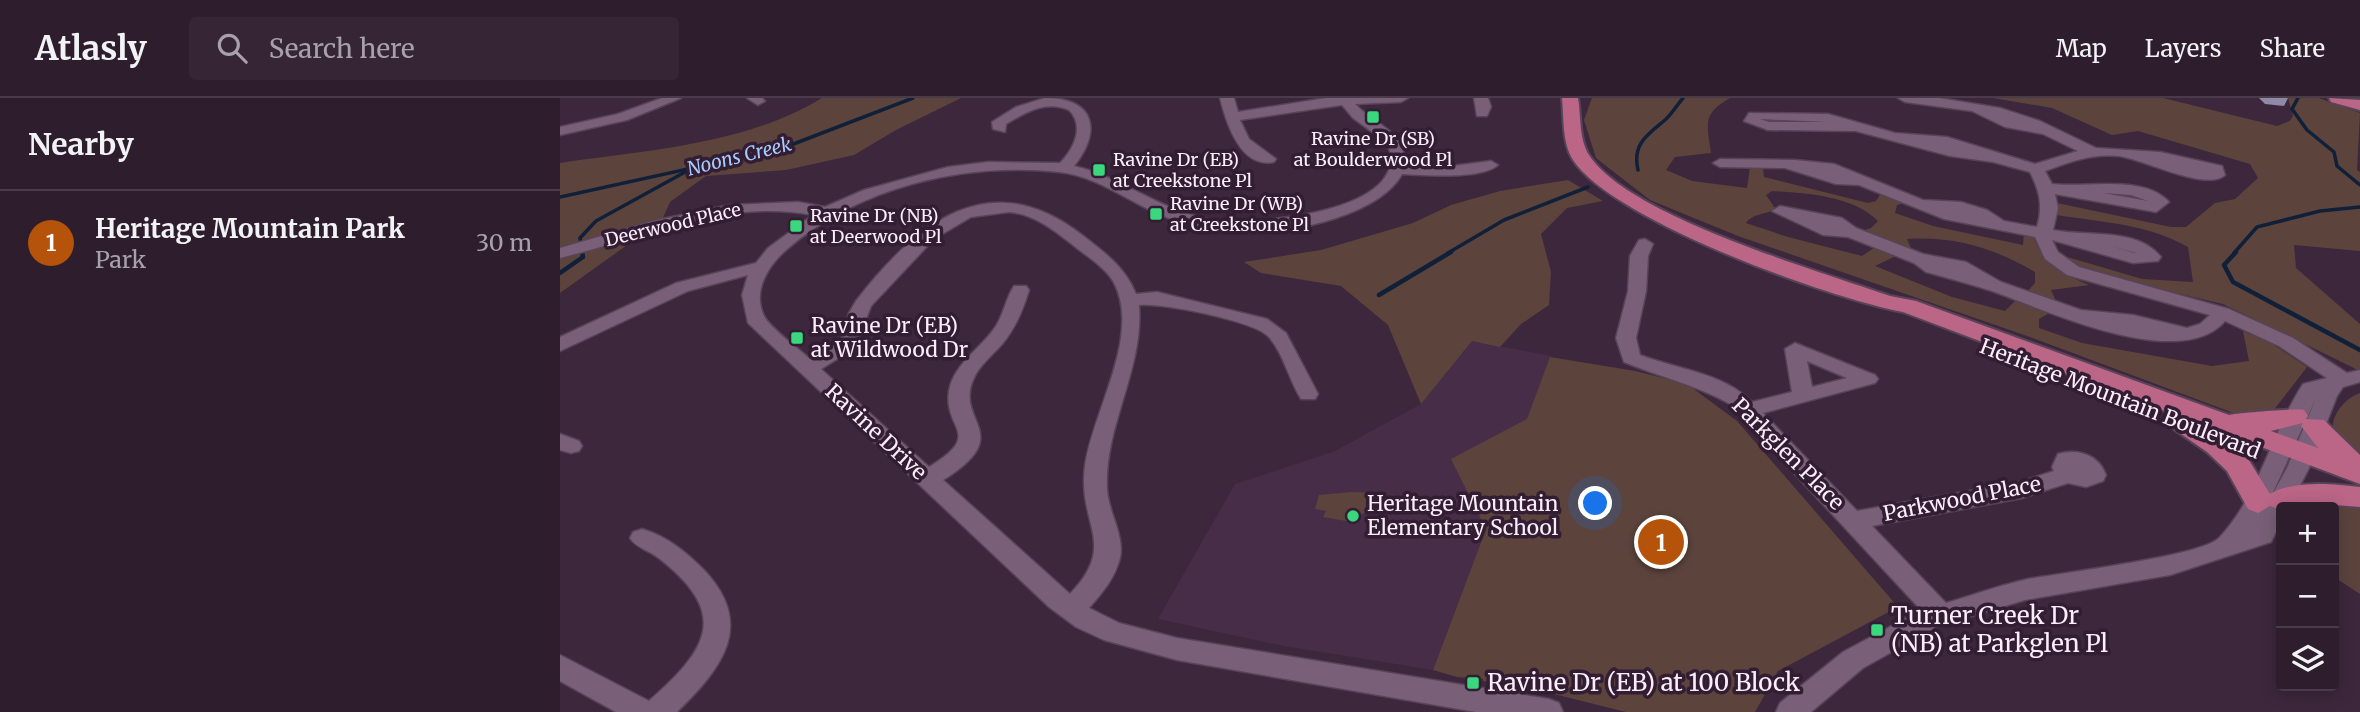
<!DOCTYPE html>
<html lang="en">
<head>
<meta charset="utf-8">
<style>
  :root { --surface:#2e1d2d; --page:#362635; --text:#f1f3f6; --muted:#a7a2aa; --line:#493b49; --accent:#b45309 }
  body { margin:0; font-family:Merriweather,serif; background:var(--page); color:var(--text) }
  .controls { position:absolute; right:21px; bottom:21px; display:grid; overflow:hidden; border-radius:7px; box-shadow:0 4px 18px #0003 }
  .controls button { width:63px; height:63px; display:grid; place-items:center; padding:0; border:0; border-bottom:2px solid var(--line); background:var(--surface); color:var(--text); font:35px sans-serif }
  .you { position:absolute; left:1036px; top:406px; width:24px; height:24px; margin:-18px; border:5px solid #fff; border-radius:50%; background:#1a73e8; box-shadow:0 0 0 10px #1a73e833 }
  .badge { display:grid; place-items:center; width:46px; height:46px; border-radius:50%; background:var(--accent); color:#fff; font-size:23px; font-weight:700 }
  .pin { position:absolute; translate:-50% -50%; border:4px solid #fff; box-shadow:0 2px 7px #0006 }
  .list { margin:0; padding:0; list-style:none }
  h2 { display:flex; justify-content:space-between; align-items:center; height:91px; margin:0; padding:0 28px; font-size:30px }
  h2 small { font-size:23px; font-weight:400; color:var(--muted) }
  .list li { display:grid; grid-template-columns:46px 1fr auto; gap:21px; align-items:center; box-sizing:border-box; height:105px; padding:0 28px; border-top:2px solid var(--line) }
  .list b { display:block; font-size:26px; white-space:nowrap }
  .list p { margin:0; font-size:23px; white-space:nowrap; color:var(--muted) }
  .list em { font-size:23px; font-style:normal; color:var(--muted) }
  .icon { flex:none; width:38px; height:38px; fill:none; stroke:currentColor; stroke-width:2; stroke-linecap:round; stroke-linejoin:round }
  .map { position:relative; flex:none; width:1800px; height:614px; overflow:hidden }
  header { display:flex; align-items:center; gap:42px; box-sizing:border-box; height:98px; padding:0 35px; background:var(--surface); border-bottom:2px solid var(--line) }
  header strong { font-size:33px }
  nav { display:flex; gap:38px; margin-inline-start:auto; font-size:24px }
  .search { width:490px; height:63px; background:var(--page); display:flex; align-items:center; gap:18px; box-sizing:border-box; padding:0 24px; border-radius:7px; color:var(--muted); font-size:26px }
  main { display:flex }
  aside { flex:1; background:var(--surface) }
  .map>svg:first-child { display:block }
  .built { fill:#482d48 }
  .green { fill:#5c443d }
  .lines { fill:none; stroke-linecap:round; stroke-linejoin:round }
  .stream-far1 { stroke:#102038; stroke-width:3.5 }
  .stream { stroke:#102038; stroke-width:4.5 }
  .minor-casing { stroke:#574457; stroke-width:3 }
  .major-casing { stroke:#574457; stroke-width:4 }
  .minor { fill:#796078; fill-rule:evenodd }
  .major { fill:#bb6587; fill-rule:evenodd }
  .wall { fill:#8f8aa8 }
  .poi-dot { fill:#3bd77e; stroke:#321d32; stroke-width:2.5 }
  .labels { text-anchor:middle; stroke-width:7; stroke-linejoin:round; paint-order:stroke }
  .far-poi-label { font-size:18px; fill:#fcedfb; stroke:#321d32; text-anchor:start }
  .far-street-label { font-size:18px; fill:#fcedfb; stroke:#321d32 }
  .far-water-label { font-size:19px; font-style:italic; fill:#a8cbfd; stroke:#321d32 }
  .poi-label { font-size:21px; fill:#fcedfb; stroke:#321d32; text-anchor:start }
  .street-label { font-size:21px; fill:#fcedfb; stroke:#321d32 }
  .near-poi-label { font-size:24px; fill:#fcedfb; stroke:#321d32; text-anchor:start }
</style>
</head>
<body>
<header>
<strong>Atlasly</strong>
<div class="search"><svg class="icon" aria-label="search" viewBox="0 0 24 24"><circle cx="10" cy="10" r="6"/><path d="M15 15l6 6"/></svg>Search here</div>
<nav><a>Map</a><a>Layers</a><a>Share</a></nav>
</header>
<main>
<aside>
<h2>Nearby<small></small></h2>
<ul class="list">
<li><span class="badge">1</span><div><b>Heritage Mountain Park</b><p>Park</p></div><em>30 m</em></li>
</ul>
</aside>
<div class="map">
<svg width="1800" height="614" viewBox="0 0 1800 614">
  <rect width="100%" height="100%" fill="#3d273c"/>
  <path class="built" d="M912,243L991,258L873,572L724,548L598,521L675,386L773,354L861,306Z"/>
  <path class="green" d="M262,0H401L336,32L294,57L226,72L146,78L110,104L102,122L0,195V65C88,52 185,47 262,0Z
    M1032,0H1170C1142,16 1147,25 1151,55L1115,59L1106,72L1132,83L1187,90L1190,69L1203,70L1204,79L1308,105L1316,103L1322,94L1348,104L1337,107L1335,115L1373,128L1463,147L1464,136L1473,137C1483,167 1501,175 1529,187L1491,192L1498,207L1466,195L1475,185V174C1434,150 1395,138 1347,141L1353,155L1298,134L1311,130L1318,123C1293,98 1246,95 1212,93L1206,97L1215,110C1206,118 1194,114 1186,125L1228,139L1302,158L1317,148L1338,157L1315,168L1392,199L1445,213L1458,200L1491,214L1479,221V230L1522,245L1652,268L1689,263L1683,233L1711,245L1747,269L1703,326L1470,239L1178,138L1090,102L1036,60L1024,22Z
    M1433,0H1603L1717,28L1730,23L1733,18L1728,0H1759L1800,15L1797,72L1800,74V153L1734,147L1736,170L1800,226V273L1663,206L1527,174L1497,156L1582,181L1633,184L1628,149C1587,126 1542,124 1496,117L1497,105L1611,129H1626L1655,105L1675,101L1698,80L1690,66L1578,33L1552,37L1492,10Z
    M1008,82L1043,103L1007,110L981,136L991,174L989,207L961,226L940,249L912,243L861,306L828,227L781,188L701,175L684,164L761,152L853,125L891,107L940,93Z
    M990,259L1075,273L1127,286L1177,323L1338,509L1218,573L1195,614H1066L990,595L923,583V581L897,579L873,572L926,431L891,361L967,321Z
    M1800,295V360C1793,355 1782,348 1777,341C1765,323 1783,301 1800,295Z
    M791,394L823,395L830,402L824,414L811,412L786,423L763,419L766,413L755,411L759,397Z
    M1755,401L1800,408V496L1774,479V409H1742Z"/>
  <g class="lines">
    <path class="stream-far1" d="M1738,0L1732,11L1747,32L1774,54L1777,68L1800,87
      M1078,72C1072,46 1087,37 1105,22C1112,16 1117,7 1123,0
      M0,99L223,50L353,0
      M22,155L20,140L36,123L127,73
      M888,155L944,122L1028,89
      M1674,155L1697,129L1760,113L1800,109"/>
    <path class="stream" d="M1676,154L1664,167L1673,184L1800,252
      M0,175L23,159L22,154
      M819,197L891,154"/>
    <g class="minor-casing">
      <path id="minor" d="M102,0H121L67,22L0,37V29L58,16Z
        M187,0H202L205,3L198,7Z
        M485,0C534,0 543,32 514,68C561,79 600,112 648,121C688,129 858,115 827,45L793,20L782,7L680,22L689,41L716,61L714,64C680,71 666,24 660,0H674L678,14L766,0H848L841,4L795,6C815,27 846,33 845,67L892,68L931,63L938,67C921,82 865,77 842,76C820,116 738,134 694,134C660,135 627,129 596,115C564,100 535,78 499,74C403,64 299,89 226,152C208,168 192,193 204,218C210,230 239,251 250,261L281,242L289,215L296,203C356,125 430,65 522,137C544,154 565,169 576,196L597,194L707,221L726,235L758,296L755,301H741C729,282 723,254 708,238C694,223 600,204 579,207C584,271 544,328 547,391C548,414 565,438 560,460C555,480 542,495 529,510L559,525L617,540L989,601L999,605L1003,614H916L617,562L544,542L516,529L489,509L188,225L182,197L188,177L128,193L0,253V239L116,185L196,165L208,150L253,117C167,100 82,140 0,160V150L93,123L170,107L238,104L265,109L304,92L388,69L428,64L500,65C514,51 525,28 509,12C486,2 466,14 446,26L445,34L433,31L432,24L456,9ZM449,114C477,117 496,134 518,151C530,160 545,170 553,183C583,236 532,314 525,368C517,427 559,445 510,496L383,382C457,336 395,324 413,282C419,267 433,257 443,245C456,229 463,212 469,192L466,188H454C446,200 444,215 436,228C422,250 394,265 389,293C383,332 425,335 369,369L261,271L295,250L311,208L374,141L411,119Z
        M914,0H928L931,9L927,18H917Z
        M1338,0H1379L1440,10L1480,23L1536,50L1600,54L1662,68L1665,77C1647,94 1583,61 1559,58C1533,55 1509,64 1485,73L1492,86C1524,90 1584,76 1609,104L1596,114L1495,96L1498,110L1493,132C1527,139 1577,129 1601,159L1598,163L1573,165L1492,142L1498,154L1519,169L1669,211L1733,240L1787,275L1800,272V284L1783,289L1777,298L1749,370L1729,409H1721V424L1711,444L1610,477L1465,502L1378,528L1303,570L1251,614H1216L1220,605L1283,554L1361,512L1170,306C1136,287 1100,279 1064,264L1056,240L1068,193L1070,158L1079,142L1085,141L1093,146L1088,158L1086,193L1076,240L1080,257C1116,271 1164,275 1192,304L1232,294L1225,251L1235,245L1315,277L1318,281L1315,285L1203,315L1297,413L1460,384L1494,373L1492,369L1498,356C1518,350 1539,357 1546,377L1543,383L1526,389L1508,385L1462,400L1312,428L1386,505C1413,497 1441,487 1468,481C1501,475 1642,458 1659,440C1699,398 1711,335 1743,286L1767,280L1719,248L1665,223C1620,275 1486,212 1432,193C1411,186 1388,180 1366,174L1354,165L1288,139L1263,137L1212,113L1220,108L1282,120L1296,130L1363,156L1406,164L1441,184L1521,212L1573,217L1627,230L1640,226L1650,217L1507,177L1485,161L1475,139L1384,121L1299,87L1276,86L1225,70L1160,69L1153,65L1160,61L1235,62L1274,66L1363,102L1401,104L1427,112L1444,123L1477,129C1483,108 1480,94 1470,74L1433,64L1390,58L1296,33L1208,32L1184,23L1189,15L1268,16L1335,35L1387,39L1475,66L1518,53L1483,36L1445,29L1412,13L1345,4ZM1200,21L1267,24H1268H1209ZM1543,95L1571,97L1588,103ZM1551,148L1576,155H1574ZM1247,263L1287,280L1252,289ZM1756,300L1727,370L1710,401Z
        M0,336L19,343L22,348L19,353L11,355L0,352Z
        M82,431C108,439 125,453 144,472C196,527 162,570 117,614H56L0,583V557L89,603C147,552 171,517 100,461C91,453 76,450 70,440L73,434Z"/>
    </g>
    <g class="major-casing">
      <path id="major" d="M1002,0H1018C1021,18 1019,41 1029,57C1068,118 1259,173 1330,198L1356,203L1669,317C1677,315 1738,310 1744,312L1748,318L1746,321L1764,322L1800,357V386L1653,331L1687,359L1710,396C1734,382 1773,386 1800,389V409L1762,406L1721,409V412L1710,408L1698,415L1688,411L1667,373L1647,354L1611,329L1607,323L1613,316L1343,214C1271,201 1052,122 1013,62C1002,44 1004,21 1002,0ZM1743,325L1741,328L1758,350L1711,333Z
        M1769,0L1800,2V12L1771,4Z"/>
    </g>
    <use href="#minor" class="minor"/>
    <use href="#major" class="major"/>
  </g>
  <path class="wall" d="M1699,0H1728L1724,8L1705,6Z"/>
  <g class="poi-dot">
    <rect x="806" y="12" width="14" height="14" rx="3.5"/>
    <rect x="532" y="65" width="14" height="14" rx="3.5"/>
    <rect x="589" y="109" width="14" height="14" rx="3.5"/>
    <rect x="229" y="121" width="14" height="14" rx="3.5"/>
    <rect x="230" y="233" width="14" height="14" rx="3.5"/>
    <circle cx="793" cy="418" r="7"/>
    <rect x="1310" y="525" width="14" height="14" rx="3.5"/>
    <rect x="906" y="578" width="14" height="14" rx="3.5"/>
  </g>
  <g class="labels">
    <g class="far-poi-label">
      <text x="813" y="47" text-anchor="middle">Ravine Dr (SB)<tspan x="813" dy="21">at Boulderwood Pl</tspan></text>
      <text x="553" y="68">Ravine Dr (EB)<tspan x="553" dy="21">at Creekstone Pl</tspan></text>
      <text x="610" y="112">Ravine Dr (WB)<tspan x="610" dy="21">at Creekstone Pl</tspan></text>
      <text x="250" y="124">Ravine Dr (NB)<tspan x="250" dy="21">at Deerwood Pl</tspan></text>
    </g>
    <g class="far-street-label">
      <text transform="translate(113 127) rotate(-13)" y="6">Deerwood Place</text>
    </g>
    <g class="far-water-label">
      <text transform="translate(179 58) rotate(-14)" y="7">Noons Creek</text>
    </g>
    <g class="poi-label">
      <text x="251" y="235">Ravine Dr (EB)<tspan x="251" dy="24">at Wildwood Dr</tspan></text>
      <text x="807" y="413">Heritage Mountain<tspan x="807" dy="24">Elementary School</tspan></text>
    </g>
    <g class="street-label">
      <text transform="translate(1560 301) rotate(21)" y="7">Heritage Mountain Boulevard</text>
      <text transform="translate(316 334) rotate(43)" y="7">Ravine Drive</text>
      <text transform="translate(1228 356) rotate(45)" y="7">Parkglen Place</text>
      <text transform="translate(1402 401) rotate(-11)" y="7">Parkwood Place</text>
    </g>
    <g class="near-poi-label">
      <text x="1331" y="526">Turner Creek Dr<tspan x="1331" dy="28">(NB) at Parkglen Pl</tspan></text>
      <text x="927" y="593">Ravine Dr (EB) at 100 Block</text>
    </g>
  </g>
</svg>
<div class="controls">
<button>+</button>
<button>−</button>
<button><svg class="icon" aria-label="layers" viewBox="0 0 24 24"><path d="M12 4l9 5-9 5-9-5zM3 14l9 5 9-5"/></svg></button>
</div>
<div class="you"></div>
<div class="pin badge" style="left:1101px;top:444px">1</div>
</div>
</main>
</body>
</html>
